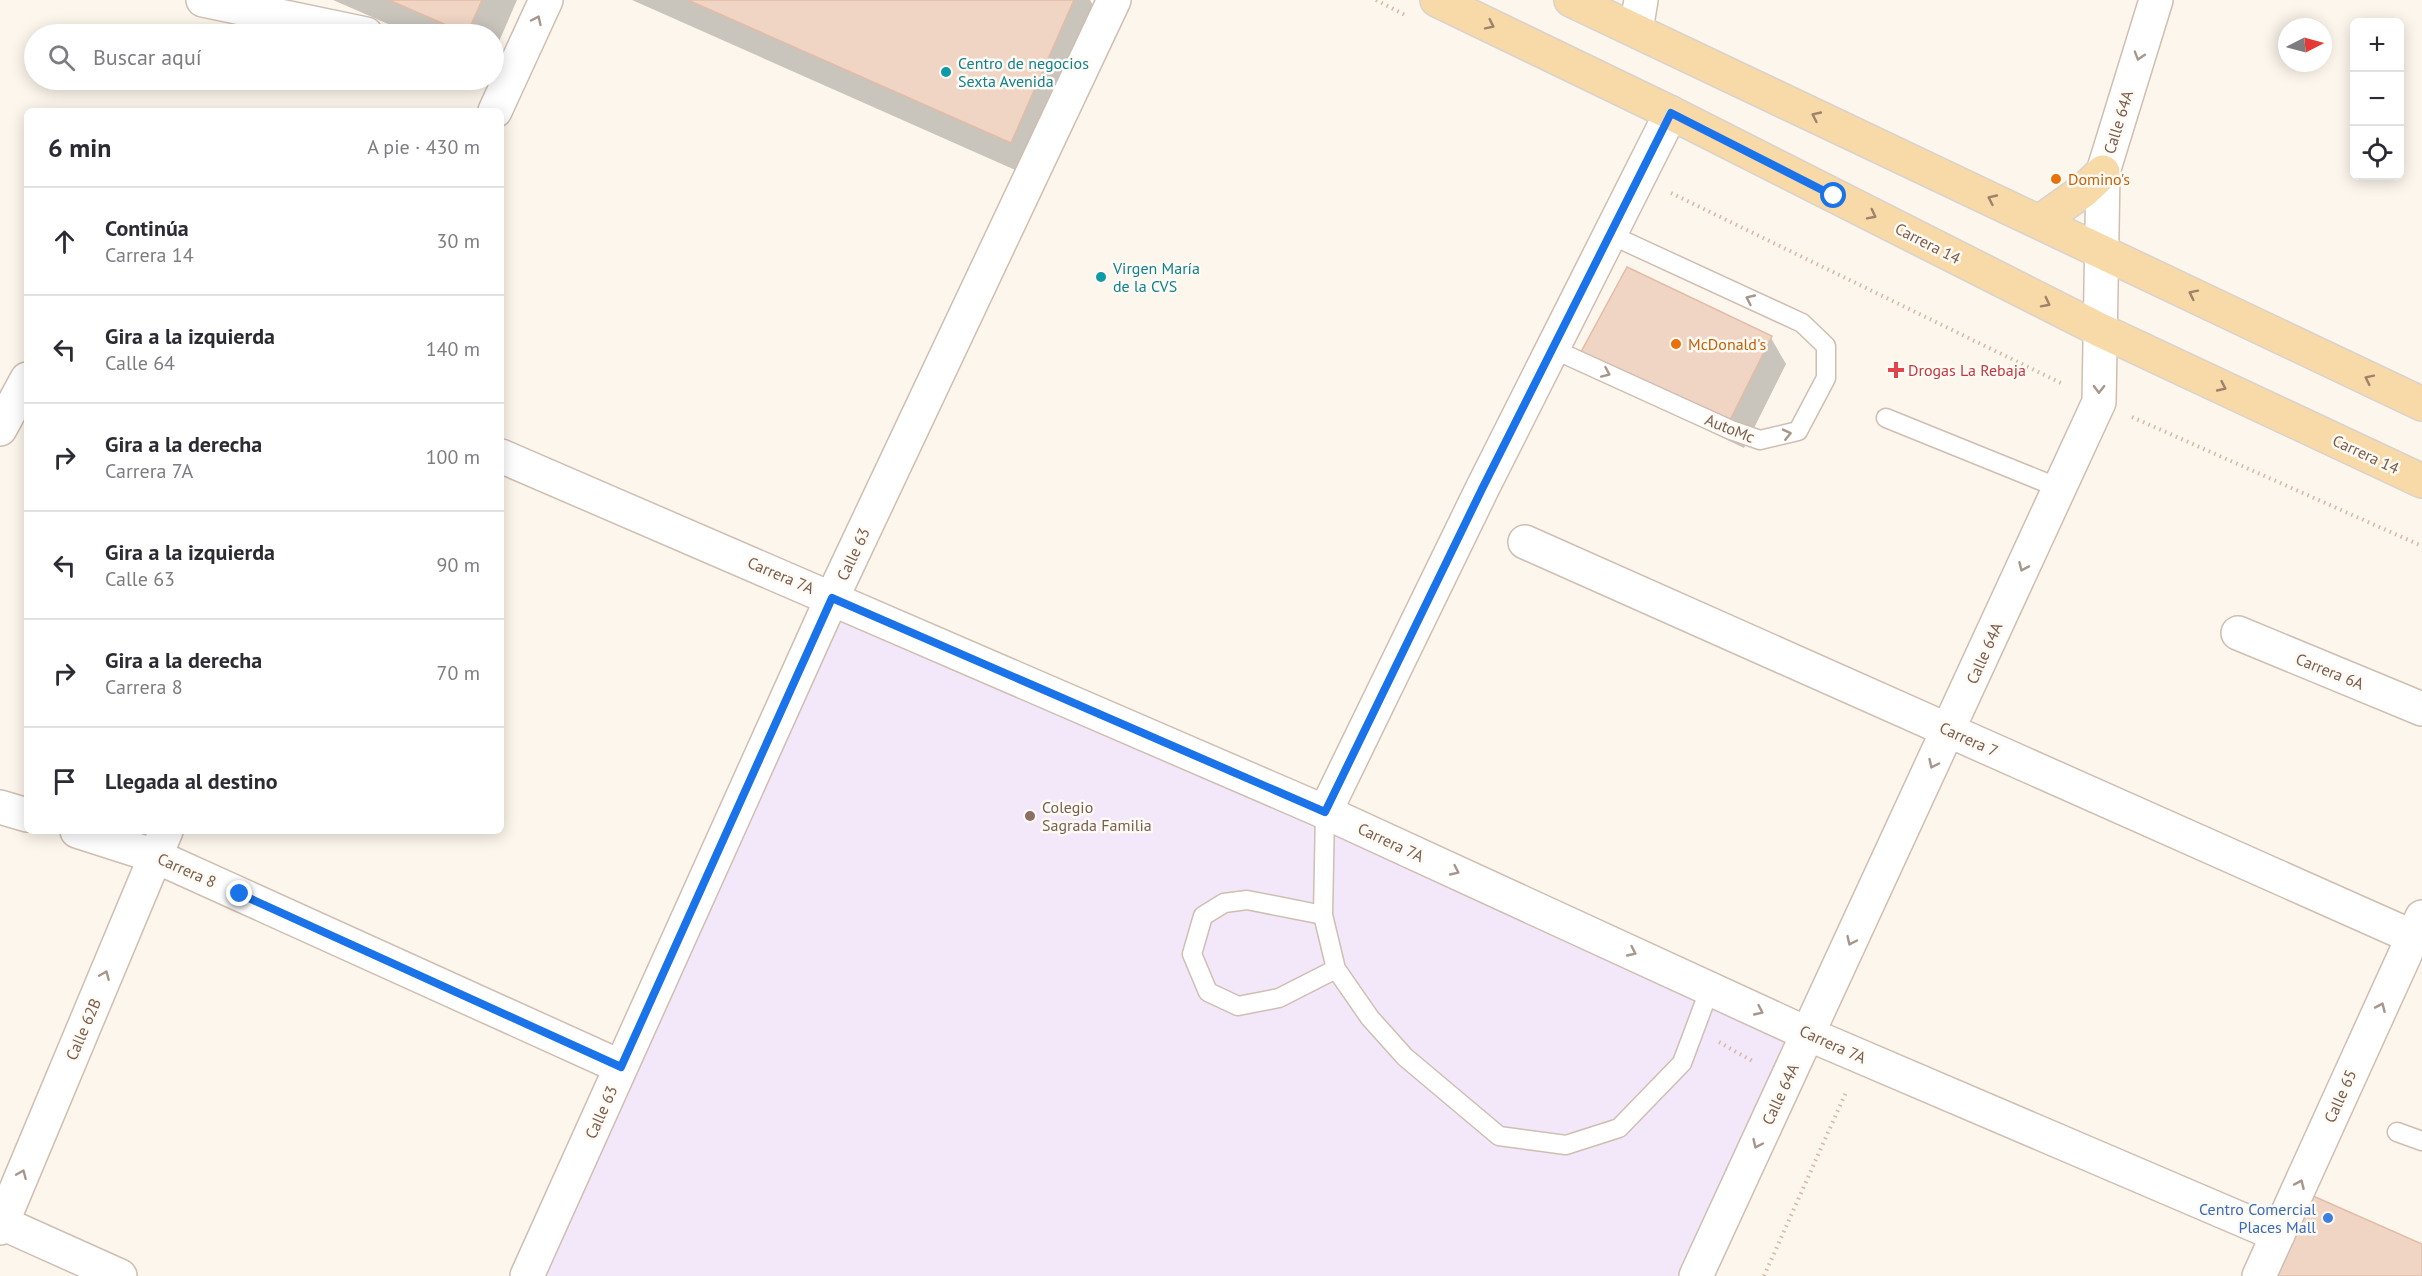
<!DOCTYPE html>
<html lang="es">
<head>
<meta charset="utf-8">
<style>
  :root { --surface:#fff; --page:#f2f2f3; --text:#2b2b33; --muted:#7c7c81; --line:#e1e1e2 }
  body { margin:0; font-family:"PT Sans",sans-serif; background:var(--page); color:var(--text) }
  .controls { position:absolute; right:18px; top:18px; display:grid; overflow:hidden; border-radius:9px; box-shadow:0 3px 15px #0003 }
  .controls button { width:54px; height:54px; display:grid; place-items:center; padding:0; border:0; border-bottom:2px solid var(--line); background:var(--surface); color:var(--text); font:30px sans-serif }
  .compass { position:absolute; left:2278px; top:18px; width:54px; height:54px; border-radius:50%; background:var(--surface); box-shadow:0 3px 15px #0003; rotate:84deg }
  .stop { position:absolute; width:18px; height:18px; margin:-14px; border:4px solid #1a73e8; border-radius:50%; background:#fff }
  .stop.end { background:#1a73e8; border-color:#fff; box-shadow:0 2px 6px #0008 }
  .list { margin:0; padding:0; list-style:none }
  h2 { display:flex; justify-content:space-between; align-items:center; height:78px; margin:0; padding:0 24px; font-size:26px }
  h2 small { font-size:20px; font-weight:400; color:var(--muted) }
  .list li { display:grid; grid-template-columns:39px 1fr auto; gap:18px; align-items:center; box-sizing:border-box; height:108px; padding:0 24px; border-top:2px solid var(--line) }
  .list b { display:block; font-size:22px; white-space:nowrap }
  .list p { margin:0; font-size:20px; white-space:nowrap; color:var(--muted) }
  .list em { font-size:20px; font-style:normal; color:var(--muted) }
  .icon { flex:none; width:33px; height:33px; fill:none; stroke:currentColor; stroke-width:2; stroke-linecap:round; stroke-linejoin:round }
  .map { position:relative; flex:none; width:2422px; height:1276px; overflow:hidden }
  .search { position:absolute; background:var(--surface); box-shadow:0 3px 15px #0003; left:24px; top:24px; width:480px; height:66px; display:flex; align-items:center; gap:15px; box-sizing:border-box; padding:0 21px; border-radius:33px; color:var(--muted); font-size:22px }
  .panel { position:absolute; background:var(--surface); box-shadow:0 3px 15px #0003; left:24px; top:108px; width:480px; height:726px; border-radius:9px }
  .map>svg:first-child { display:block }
  .education { fill:#f3e8f9 }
  .shadow { fill:#0003 }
  .building { fill:#f1d5c4; stroke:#e3bca5; stroke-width:1.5 }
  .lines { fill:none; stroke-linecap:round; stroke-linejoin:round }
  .service-casing { stroke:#cfbeb1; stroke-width:21 }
  .minor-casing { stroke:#cfbeb1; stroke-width:36 }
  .primary-casing { stroke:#d9d2cd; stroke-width:36 }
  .path { stroke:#d7b8a6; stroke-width:4; stroke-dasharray:1.5 4.5; stroke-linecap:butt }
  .service { stroke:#fff; stroke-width:18 }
  .minor { stroke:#fff; stroke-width:33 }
  .primary { stroke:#f8d9a8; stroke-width:33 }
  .oneway { stroke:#a7968c }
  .oneway2 { stroke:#9e8269 }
  .route { stroke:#1a73e8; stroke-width:8 }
  .culture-dot { fill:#0f9aa8; stroke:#fffaf3; stroke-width:2 }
  .food-dot { fill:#e8710a; stroke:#fffaf3; stroke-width:2 }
  .health-dot { fill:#e0444e; stroke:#fffaf3; stroke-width:2 }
  .education-dot { fill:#8d6e63; stroke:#fffaf3; stroke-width:2 }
  .shop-dot { fill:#3f7fe0; stroke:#fffaf3; stroke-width:2 }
  .labels { text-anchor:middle; stroke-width:5; stroke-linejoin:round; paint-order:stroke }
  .culture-label { font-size:16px; fill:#0d838f; stroke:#fffaf3; text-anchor:start }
  .street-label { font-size:16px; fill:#785d4e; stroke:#fffaf3 }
  .food-label { font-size:16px; fill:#c56008; stroke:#fffaf3; text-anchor:start }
  .health-label { font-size:16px; fill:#be3a42; stroke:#fffaf3; text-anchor:start }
  .education-label { font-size:16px; fill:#785e54; stroke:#fffaf3; text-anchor:start }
  .shop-label { font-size:16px; fill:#366cbe; stroke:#fffaf3; text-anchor:end }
</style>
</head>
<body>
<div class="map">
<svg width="2422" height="1276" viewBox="0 0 2422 1276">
  <rect width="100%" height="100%" fill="#fcf6ec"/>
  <path class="education" d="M832,598L1808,1034L1697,1276H532Z"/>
  <path class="shadow" d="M333,0H517L494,53V34H411Z
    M632,0H1090L1100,18L1031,177Z
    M1771,338L1786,364L1744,448L1598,378Z"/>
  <path class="building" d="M389,0H482L467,34Z
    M688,0H1074L1011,143Z
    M1627,267L1772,336L1729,422L1581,352Z
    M2304,1192L2422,1244V1276H2268Z"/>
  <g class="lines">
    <g class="service-casing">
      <path id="service" d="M1553,349L1731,430L1760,440L1798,431L1826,378V346L1802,323L1609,234
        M1886,418L2059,488
        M1325,812L1323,915L1336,969L1370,1018L1405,1057L1499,1136L1566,1145L1619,1128L1682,1063L1710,988
        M1323,915L1247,900L1224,903L1203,916L1192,954L1208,992L1238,1006L1279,998L1336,969
        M2397,1132L2422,1141"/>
    </g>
    <g class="minor-casing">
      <path id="minor" d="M203,0L366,34
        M1636,30L1641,0
        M495,111L546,0
        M0,429L27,379
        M501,456L1325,812L1808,1034L2278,1235
        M1525,542L2413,937
        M2238,633L2422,709
        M0,807L27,815
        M1325,812L1482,489L1671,113
        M77,831L155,856L621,1067
        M2,1223L120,1276
        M0,1228L166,831
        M527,1276L832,598L1114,0
        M1696,1276L2099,402L2103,172L2156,0
        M2259,1276L2422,917"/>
    </g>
    <g class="primary-casing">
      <path id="primary" d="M1437,0L1671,113L2100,330L2422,481
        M1571,0L2422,404
        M2039,222L2083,191L2103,172"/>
    </g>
    <path class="path" d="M1376,0L1405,15
      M1671,193L2063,384
      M2132,417L2422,546
      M1719,1042L1754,1062
      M1764,1276L1847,1090"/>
    <use href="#service" class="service"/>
    <use href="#minor" class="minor"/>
    <use href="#primary" class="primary"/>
  </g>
  <defs><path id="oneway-chevron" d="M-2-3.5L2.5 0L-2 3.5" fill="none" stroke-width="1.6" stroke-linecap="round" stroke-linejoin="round" transform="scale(1.5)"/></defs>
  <g class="oneway">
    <use href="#oneway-chevron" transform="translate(537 20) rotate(-65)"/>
    <use href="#oneway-chevron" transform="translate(2139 56) rotate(107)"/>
    <use href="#oneway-chevron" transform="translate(1750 299) rotate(-155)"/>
    <use href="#oneway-chevron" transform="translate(1606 373) rotate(24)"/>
    <use href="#oneway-chevron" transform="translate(2099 389) rotate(91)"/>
    <use href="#oneway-chevron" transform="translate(1787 434) rotate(-13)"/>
    <use href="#oneway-chevron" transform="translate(2023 567) rotate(114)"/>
    <use href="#oneway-chevron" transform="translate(1933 764) rotate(115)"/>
    <use href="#oneway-chevron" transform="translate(1455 871) rotate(25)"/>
    <use href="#oneway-chevron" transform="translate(1851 941) rotate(115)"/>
    <use href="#oneway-chevron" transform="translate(1632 952) rotate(25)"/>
    <use href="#oneway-chevron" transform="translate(105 975) rotate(-67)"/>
    <use href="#oneway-chevron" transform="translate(2381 1007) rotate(-66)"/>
    <use href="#oneway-chevron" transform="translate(1759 1011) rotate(25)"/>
    <use href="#oneway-chevron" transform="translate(1757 1144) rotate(115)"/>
    <use href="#oneway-chevron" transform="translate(22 1174) rotate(-67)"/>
    <use href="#oneway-chevron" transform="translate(2300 1184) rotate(-66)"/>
  </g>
  <g class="oneway2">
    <use href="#oneway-chevron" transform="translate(1490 25) rotate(26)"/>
    <use href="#oneway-chevron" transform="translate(1816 116) rotate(-155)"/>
    <use href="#oneway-chevron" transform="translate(1992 199) rotate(-155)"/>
    <use href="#oneway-chevron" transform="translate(1872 215) rotate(27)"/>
    <use href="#oneway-chevron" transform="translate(2193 294) rotate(-154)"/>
    <use href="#oneway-chevron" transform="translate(2046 303) rotate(27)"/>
    <use href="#oneway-chevron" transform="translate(2369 379) rotate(-154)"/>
    <use href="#oneway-chevron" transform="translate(2222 387) rotate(25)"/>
  </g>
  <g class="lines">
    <path class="route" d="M240,894L621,1067L832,598L1325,812L1482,489L1671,113L1834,196"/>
  </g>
  <g class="culture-dot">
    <circle cx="946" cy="72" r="6"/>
    <circle cx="1101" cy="277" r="6"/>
  </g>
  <g class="food-dot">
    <circle cx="2056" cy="179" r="6"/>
    <circle cx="1676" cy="344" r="6"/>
  </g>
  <path class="health-dot" d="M1893 361h6v6h6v6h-6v6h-6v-6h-6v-6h6z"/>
  <circle class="education-dot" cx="1030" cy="816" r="6"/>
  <circle class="shop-dot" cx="2328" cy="1218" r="6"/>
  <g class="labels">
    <g class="culture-label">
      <text x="958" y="69">Centro de negocios<tspan x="958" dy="18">Sexta Avenida</tspan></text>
      <text x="1113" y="274">Virgen María<tspan x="1113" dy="18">de la CVS</tspan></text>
    </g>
    <g class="street-label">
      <text transform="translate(2118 122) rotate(-73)" y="6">Calle 64A</text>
      <text transform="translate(1928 243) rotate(27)" y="6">Carrera 14</text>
      <text transform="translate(1730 428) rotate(22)" y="6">AutoMc</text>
      <text transform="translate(2366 454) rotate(25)" y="6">Carrera 14</text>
      <text transform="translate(853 554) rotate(-65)" y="6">Calle 63</text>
      <text transform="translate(781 575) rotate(23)" y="6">Carrera 7A</text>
      <text transform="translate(1984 653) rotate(-66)" y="6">Calle 64A</text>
      <text transform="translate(2330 671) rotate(22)" y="6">Carrera 6A</text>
      <text transform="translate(1969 739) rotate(24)" y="6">Carrera 7</text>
      <text transform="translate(1391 842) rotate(25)" y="6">Carrera 7A</text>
      <text transform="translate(187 870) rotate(24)" y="6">Carrera 8</text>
      <text transform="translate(83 1029) rotate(-67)" y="6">Calle 62B</text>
      <text transform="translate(1833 1044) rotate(24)" y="6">Carrera 7A</text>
      <text transform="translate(1780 1094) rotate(-65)" y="6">Calle 64A</text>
      <text transform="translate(2340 1096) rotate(-66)" y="6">Calle 65</text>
      <text transform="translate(601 1112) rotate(-66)" y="6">Calle 63</text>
    </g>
    <g class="food-label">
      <text x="2068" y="185">Domino's</text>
      <text x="1688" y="350">McDonald's</text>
    </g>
    <g class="health-label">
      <text x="1908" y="376">Drogas La Rebaja</text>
    </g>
    <g class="education-label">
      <text x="1042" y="813">Colegio<tspan x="1042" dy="18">Sagrada Familia</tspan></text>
    </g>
    <g class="shop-label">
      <text x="2316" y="1215">Centro Comercial<tspan x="2316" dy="18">Places Mall</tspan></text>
    </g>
  </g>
</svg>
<div class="controls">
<button>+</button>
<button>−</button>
<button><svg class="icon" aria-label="locate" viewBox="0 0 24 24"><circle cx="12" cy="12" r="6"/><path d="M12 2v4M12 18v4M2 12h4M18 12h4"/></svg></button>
</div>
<svg class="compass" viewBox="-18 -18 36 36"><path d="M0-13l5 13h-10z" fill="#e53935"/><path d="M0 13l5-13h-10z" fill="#7c7c81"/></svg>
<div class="stop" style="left:1834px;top:196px"></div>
<div class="stop end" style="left:240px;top:894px"></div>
<div class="search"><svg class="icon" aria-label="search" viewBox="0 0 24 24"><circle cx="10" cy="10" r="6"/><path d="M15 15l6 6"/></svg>Buscar aquí</div>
<section class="panel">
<h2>6 min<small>A pie · 430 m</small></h2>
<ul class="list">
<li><svg class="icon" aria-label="ahead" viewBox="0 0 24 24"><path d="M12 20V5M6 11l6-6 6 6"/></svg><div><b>Continúa</b><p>Carrera 14</p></div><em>30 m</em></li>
<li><svg class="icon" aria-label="left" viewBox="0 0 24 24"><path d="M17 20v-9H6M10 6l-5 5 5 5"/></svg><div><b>Gira a la izquierda</b><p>Calle 64</p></div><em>140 m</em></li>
<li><svg class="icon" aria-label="right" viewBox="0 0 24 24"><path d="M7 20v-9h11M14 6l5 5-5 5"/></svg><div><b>Gira a la derecha</b><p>Carrera 7A</p></div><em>100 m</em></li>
<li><svg class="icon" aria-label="left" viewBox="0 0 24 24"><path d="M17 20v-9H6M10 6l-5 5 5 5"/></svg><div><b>Gira a la izquierda</b><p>Calle 63</p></div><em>90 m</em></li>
<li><svg class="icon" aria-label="right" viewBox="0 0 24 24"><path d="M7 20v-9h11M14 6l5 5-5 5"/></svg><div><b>Gira a la derecha</b><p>Carrera 8</p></div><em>70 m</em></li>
<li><svg class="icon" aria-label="arrive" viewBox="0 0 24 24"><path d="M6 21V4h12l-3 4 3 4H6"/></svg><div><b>Llegada al destino</b></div></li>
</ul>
</section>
</div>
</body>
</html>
